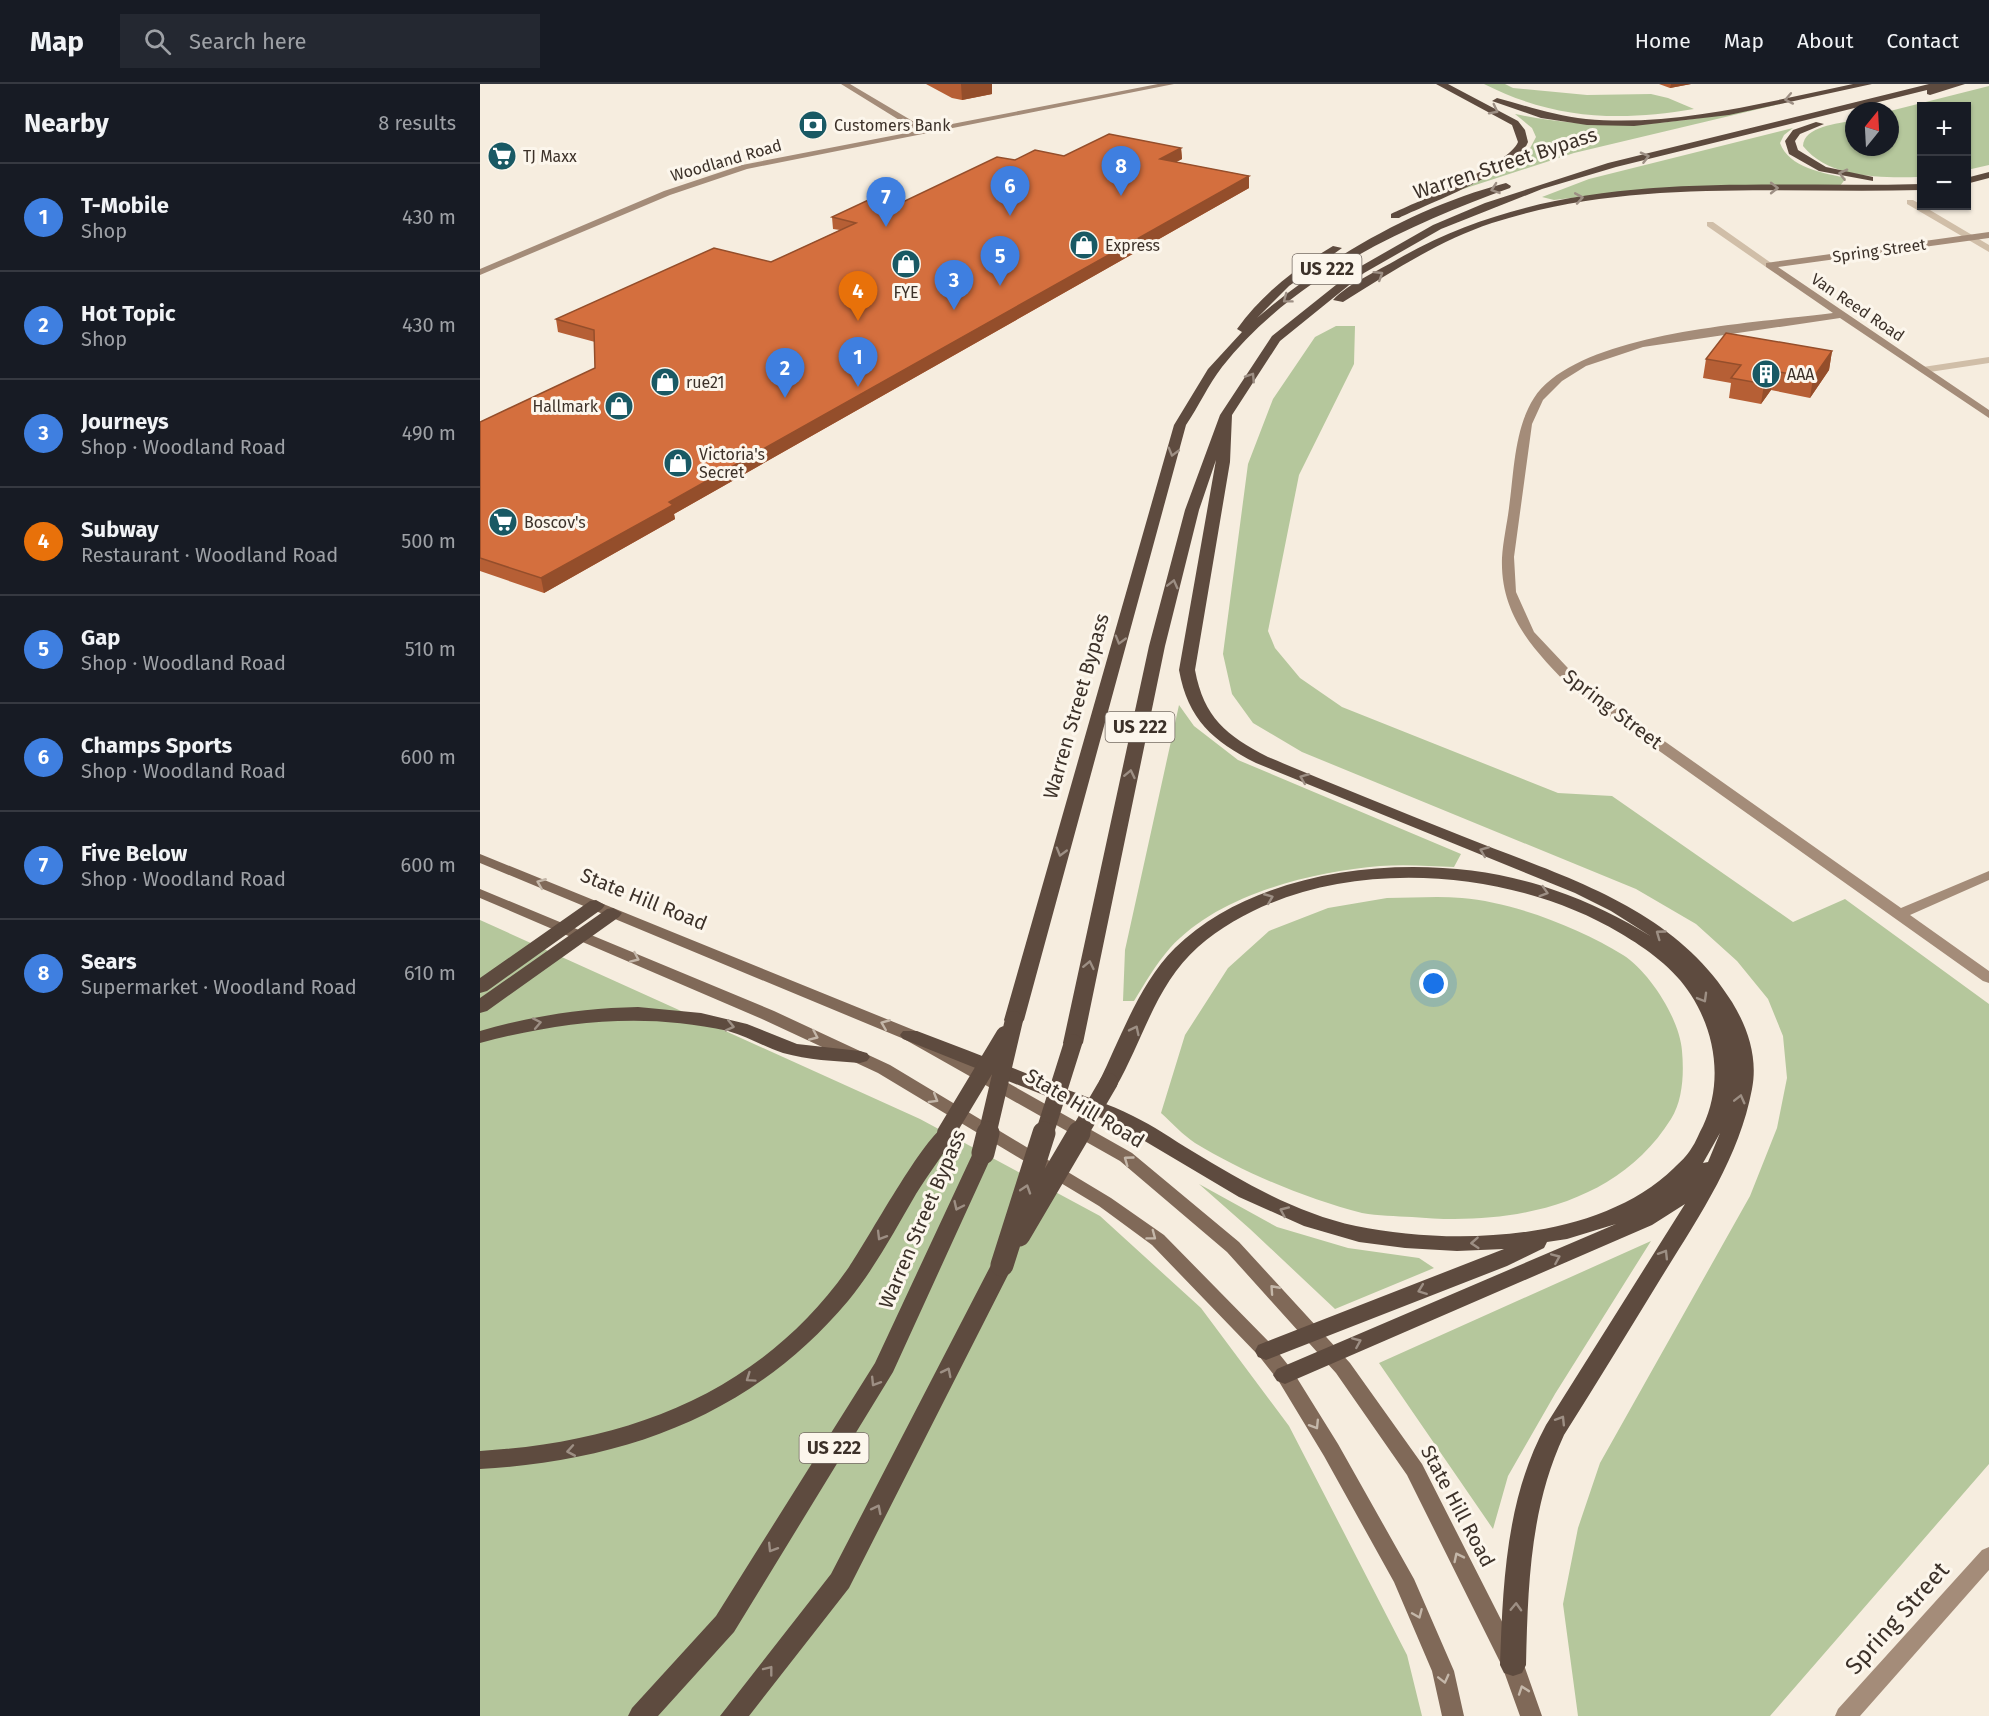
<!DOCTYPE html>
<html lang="en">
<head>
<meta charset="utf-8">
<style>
  :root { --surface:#171b24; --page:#242831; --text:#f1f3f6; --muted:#9ea1a6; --line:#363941; --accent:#90aeb4 }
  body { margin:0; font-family:"Fira Sans",sans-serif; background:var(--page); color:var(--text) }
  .controls { position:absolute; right:18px; top:18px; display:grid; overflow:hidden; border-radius:0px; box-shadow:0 2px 4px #0004 }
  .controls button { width:54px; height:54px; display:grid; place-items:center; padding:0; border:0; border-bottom:2px solid var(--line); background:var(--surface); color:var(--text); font:30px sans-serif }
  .compass { position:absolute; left:1365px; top:18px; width:54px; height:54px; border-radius:50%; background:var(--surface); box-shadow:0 2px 4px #0004; rotate:18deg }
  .you { position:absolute; left:954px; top:900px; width:21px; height:21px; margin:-15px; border:4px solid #fff; border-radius:50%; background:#1a73e8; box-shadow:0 0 0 9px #1a73e833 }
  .badge { display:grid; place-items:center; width:39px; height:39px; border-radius:50%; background:var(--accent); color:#fff; font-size:20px; font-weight:700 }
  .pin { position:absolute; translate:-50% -50px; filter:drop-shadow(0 2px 3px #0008) }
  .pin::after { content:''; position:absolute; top:32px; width:21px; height:18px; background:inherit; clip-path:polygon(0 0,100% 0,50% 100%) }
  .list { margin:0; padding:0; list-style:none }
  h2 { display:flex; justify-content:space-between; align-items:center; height:78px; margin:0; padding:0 24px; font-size:26px }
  h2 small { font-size:20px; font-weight:400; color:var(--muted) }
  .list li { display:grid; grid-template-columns:39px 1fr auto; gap:18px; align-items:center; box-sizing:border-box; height:108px; padding:0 24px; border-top:2px solid var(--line) }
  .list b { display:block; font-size:22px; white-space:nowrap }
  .list p { margin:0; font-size:20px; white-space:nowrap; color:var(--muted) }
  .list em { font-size:20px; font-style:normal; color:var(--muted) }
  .icon { flex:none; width:33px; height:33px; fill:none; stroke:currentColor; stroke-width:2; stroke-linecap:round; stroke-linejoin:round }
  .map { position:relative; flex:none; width:1509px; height:1632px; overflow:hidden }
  header { display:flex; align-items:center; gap:36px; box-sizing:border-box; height:84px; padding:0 30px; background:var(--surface); border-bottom:2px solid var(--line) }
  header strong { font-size:28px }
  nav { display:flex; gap:33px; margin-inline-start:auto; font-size:21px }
  .search { width:420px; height:54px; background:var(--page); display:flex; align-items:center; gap:15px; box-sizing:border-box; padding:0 21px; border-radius:0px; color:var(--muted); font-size:22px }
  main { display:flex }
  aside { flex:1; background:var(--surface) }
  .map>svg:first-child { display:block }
  .green { fill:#b5c79c }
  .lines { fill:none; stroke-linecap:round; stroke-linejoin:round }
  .street { fill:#d0bea8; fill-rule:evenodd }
  .secondary { fill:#a48c79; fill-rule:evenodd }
  .primary { fill:#806958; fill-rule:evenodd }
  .highway { fill:#5e4b3f; fill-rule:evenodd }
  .highway-bridge-far1 { stroke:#5e4b3f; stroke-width:18 }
  .highway-bridge { stroke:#5e4b3f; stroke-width:23 }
  .wall { fill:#b65f35 }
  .shaded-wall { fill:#944e2b }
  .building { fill:#d46f3e; stroke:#944e2b; stroke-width:1.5 }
  .oneway { stroke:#9d8f84 }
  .oneway2 { stroke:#c4b7a9 }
  .labels { text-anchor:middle; stroke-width:6; stroke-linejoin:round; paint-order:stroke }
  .far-poi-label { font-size:16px; fill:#3c3129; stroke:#fcf6ec; text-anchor:start }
  .far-street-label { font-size:16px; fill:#3c3129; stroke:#fcf6ec }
  .shield { fill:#fcf6ec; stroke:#766c64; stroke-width:1.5 }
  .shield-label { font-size:18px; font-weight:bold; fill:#3c3129 }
  .street-label { font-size:20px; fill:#3c3129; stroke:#fcf6ec }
  .near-street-label { font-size:24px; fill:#3c3129; stroke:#fcf6ec }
</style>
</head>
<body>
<header>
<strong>Map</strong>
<div class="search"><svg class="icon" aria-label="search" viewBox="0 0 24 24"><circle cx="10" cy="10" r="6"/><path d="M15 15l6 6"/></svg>Search here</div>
<nav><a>Home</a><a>Map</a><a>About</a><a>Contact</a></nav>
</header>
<main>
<aside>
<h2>Nearby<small>8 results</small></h2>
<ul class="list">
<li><span class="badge" style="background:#3f7fe0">1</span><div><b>T-Mobile</b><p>Shop</p></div><em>430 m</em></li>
<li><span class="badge" style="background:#3f7fe0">2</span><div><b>Hot Topic</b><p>Shop</p></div><em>430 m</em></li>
<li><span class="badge" style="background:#3f7fe0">3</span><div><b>Journeys</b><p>Shop · Woodland Road</p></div><em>490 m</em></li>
<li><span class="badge" style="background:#e8710a">4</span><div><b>Subway</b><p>Restaurant · Woodland Road</p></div><em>500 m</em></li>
<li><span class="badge" style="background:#3f7fe0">5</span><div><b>Gap</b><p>Shop · Woodland Road</p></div><em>510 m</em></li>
<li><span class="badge" style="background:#3f7fe0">6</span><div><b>Champs Sports</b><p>Shop · Woodland Road</p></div><em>600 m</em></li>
<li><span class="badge" style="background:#3f7fe0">7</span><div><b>Five Below</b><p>Shop · Woodland Road</p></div><em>600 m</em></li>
<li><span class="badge" style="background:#3f7fe0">8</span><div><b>Sears</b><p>Supermarket · Woodland Road</p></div><em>610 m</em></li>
</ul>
</aside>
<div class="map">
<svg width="1509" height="1632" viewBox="0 0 1509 1632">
  <rect width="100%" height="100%" fill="#f6eddf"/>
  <path class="green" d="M1004,0H1025L1033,4L1107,11L1171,10L1188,14L1214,25C1138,38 1073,35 1004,0Z
    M1509,2V81L1487,86L1486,22H1442L1441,93C1404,94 1349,95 1323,62C1324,42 1358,40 1374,36V63H1410V27Z
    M1308,18L1094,69L974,108L1036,79L1046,72L1056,53L1052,44L1035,30C1137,51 1208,38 1308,18Z
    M1313,44L1304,51L1300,59C1309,84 1344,89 1366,94L1360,102L1175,104L1074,116L1062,113L1109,95Z
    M856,242H875L874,280L819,391L788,547L795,564L820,594L862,623L1078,709L1132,712L1313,838L1365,815L1509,920V1380L1290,1632H1098L1083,1520L1098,1444L1120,1379L1270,1112L1297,1044L1307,994L1303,952L1288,915L1257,877L1216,840L1156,805L822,668L773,639L752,610L743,570L768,380L793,315L835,253Z
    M699,621L714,642L758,676L981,770L974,783C950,782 925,780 900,782C831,788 739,810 690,864C676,880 665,899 654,917H643L645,866Z
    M907,814C932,814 957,812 982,814C1033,818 1100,844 1143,871C1170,888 1200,936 1202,967C1204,989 1203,1016 1191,1035C1136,1123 1028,1142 932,1133C916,1132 898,1132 882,1129C827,1115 764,1089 715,1059C703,1051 692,1039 681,1029L705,951L748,884L789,847L848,824Z
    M0,836L440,1035L620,1132L721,1224L809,1342L927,1571L942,1632H0Z
    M719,1100L797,1143L868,1164L939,1174L954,1184L855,1225L770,1145Z
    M1171,1157L1075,1310L1028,1392L1013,1445L899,1279Z"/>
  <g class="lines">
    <path class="street" d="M1427,116H1433L1509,161V168L1427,120Z
      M1227,138H1233L1294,181L1286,183L1227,142Z
      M1509,273V279L1443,289L1438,286L1443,283Z"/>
    <path class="secondary" d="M361,0H370L446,45L678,0H694L267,85L190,111L0,191V185L184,107L262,81L437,47Z
      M1509,148V154L1298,183L1509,326V334L1360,234L1163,263L1106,282L1082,297L1063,316L1052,340L1034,473L1036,508L1054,548L1102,599L1421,824L1509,787V796L1430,831L1509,887V899L1503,897L1092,605C1054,566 1020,532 1022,474C1023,457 1027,440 1029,424C1034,389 1034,345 1054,314C1098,247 1277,239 1353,229L1286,183V179Z
      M1509,1463V1486L1380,1632H1355L1358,1625L1502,1466Z"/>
    <path class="primary" d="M0,770L436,947L652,1069L759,1158L870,1279L942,1380L1044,1581L1062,1632H1040L1022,1582L927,1391L856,1289L747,1168L640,1077L424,955L0,779Z
      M0,805L294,927L410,981L631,1114L684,1151L793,1262L812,1286L858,1360L934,1495L974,1587L984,1632H962L952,1587L914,1498L844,1372L798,1296L779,1272L672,1161L619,1122L398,989L282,935L0,814Z"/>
    <path class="highway" d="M956,0H968L1038,37L1045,46L1048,58C1038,86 948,120 919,134H911V130C936,118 1029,81 1038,58L1032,41Z
      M1373,0H1392L1249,31L1154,42L1107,41L1061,34L1012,17L1017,14C1047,22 1075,32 1106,35C1195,43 1286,18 1373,0Z
      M1449,0H1485L1450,11L1447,10V6L1136,83L1062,105L961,145L884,189L800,257L752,331L750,378L715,586C724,634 746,651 788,673C852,700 917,726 982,752C1081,792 1193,822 1252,918C1268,944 1278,974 1272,1005C1259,1075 1218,1134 1181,1194C1149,1246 1117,1299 1084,1351C1050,1424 1048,1501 1046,1581L1042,1589L1033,1592L1024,1589L1020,1581C1023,1498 1026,1415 1066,1341L1205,1120L1172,1141L805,1300L797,1297L793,1291L797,1285L1136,1140L1087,1155L1067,1158L1064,1164L1027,1182L786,1276L778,1273L775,1267L778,1261L1024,1165L977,1167L925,1164L879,1158L824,1142L759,1113L636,1040L423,955L420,951L423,947H437C485,965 533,984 581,1003C605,1013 630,1020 653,1032C674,1042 692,1055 712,1067C763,1098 816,1129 876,1142C974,1162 1118,1158 1194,1084C1200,1078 1207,1072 1211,1065C1216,1058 1219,1049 1223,1042C1243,999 1236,950 1211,911C1194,884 1167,865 1140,849C1022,778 828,768 718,863C676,900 663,956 636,1003H622L619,998C641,953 659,900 695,864C785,776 961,765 1074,806C1110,818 1141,834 1172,853L1131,827L1095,809L776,679C733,657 708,636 699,586L736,376L719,426L685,562L603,959L600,963H586L583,959L669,562L705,426L740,331L792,252L876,185L953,141L1005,119L1128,79ZM1240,1049L1228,1078L1223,1079Z
      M1336,38L1344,40L1320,50L1315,57L1318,66L1346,83L1393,93V97L1339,87L1309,70L1305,57L1313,46Z
      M1509,88V94L1486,100V94Z
      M1026,99L1031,102L1030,104C925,142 813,193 742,283C728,301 719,322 706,341L544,936L541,940H527L524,936L694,341L728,285L762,248L757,245C783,209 816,184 853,162L862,164L809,202L777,234C848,173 935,123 1026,99Z
      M1442,100V106C1298,110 1150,94 1012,139C958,157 910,189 863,218L853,216C869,199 898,187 918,175C1081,81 1262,105 1442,100Z
      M116,816L125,821L122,825L7,907L0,909V894L110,817Z
      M133,824L142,829L139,833L7,927L0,929V914L127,825Z
      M158,923L221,929L267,940L317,960L380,967L387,969L390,973L387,977L380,979C354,977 328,976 303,969C284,963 267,952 248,947C163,928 83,937 0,959V947C52,932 103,924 158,923Z
      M466,1042L473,1044L476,1049C464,1070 449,1089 436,1110C415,1146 395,1184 368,1217C272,1331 145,1377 0,1385V1367C148,1358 281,1309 369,1183C386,1159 446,1048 466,1042Z
      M503,1062L510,1064L513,1069L413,1288L254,1548L178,1632H148L152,1624L236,1532L395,1279L493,1069L496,1064Z
      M522,1173L530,1175L533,1181L369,1504L269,1632H240L351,1490L511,1181L514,1175Z"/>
    <path class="highway-bridge-far1" d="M466,1049L525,951
      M507,1051L534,936
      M564,1051L593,959
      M598,1051L629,998"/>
    <path class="highway-bridge" d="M503,1069L508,1049
      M539,1151L599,1049
      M522,1181L564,1049"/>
  </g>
  <path class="wall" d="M446,0H512V10L482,16L472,14Z
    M1179,0H1211L1190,4Z
    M701,64L702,75L696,78L769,92V104L194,430L195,435L64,509L0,487V338L115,284V258L78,248L76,235L291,178L360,146L353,145L352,133L425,117L535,76Z
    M1352,267L1349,286L1330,314L1291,306L1281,320L1249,314L1251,299L1223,294L1226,275Z"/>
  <path class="shaded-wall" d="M481,0H512V10L482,16Z
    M1191,0H1211L1190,4Z
    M701,64L702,75L681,86L680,75Z
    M769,92V104L194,430L195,435L64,509L61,494L189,418Z
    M1352,267L1349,286L1330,314L1333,294Z
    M1294,287L1291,306L1281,320L1284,300Z"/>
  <path class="building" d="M629,50L701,64L680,75L769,92L189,418L193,421L61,494L0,474V338L115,284L114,246L76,235L234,164L291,178L376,139L352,133L399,111L425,117L517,73L535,76L555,66L584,72Z
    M1246,249L1352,267L1333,294L1294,287L1284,300L1251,294L1261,281L1226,275Z"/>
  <defs><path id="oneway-chevron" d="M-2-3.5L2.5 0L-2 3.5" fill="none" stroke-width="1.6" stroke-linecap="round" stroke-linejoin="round" transform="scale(1.5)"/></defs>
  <g class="oneway">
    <use href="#oneway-chevron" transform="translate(1309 15) rotate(169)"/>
    <use href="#oneway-chevron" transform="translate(1014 26) rotate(27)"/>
    <use href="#oneway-chevron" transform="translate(1165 73) rotate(-14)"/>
    <use href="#oneway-chevron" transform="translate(1363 90) rotate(-166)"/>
    <use href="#oneway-chevron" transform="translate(1294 104)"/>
    <use href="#oneway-chevron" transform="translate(1015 105) rotate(161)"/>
    <use href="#oneway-chevron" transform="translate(1099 114) rotate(-10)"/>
    <use href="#oneway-chevron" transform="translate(899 191) rotate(-32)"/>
    <use href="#oneway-chevron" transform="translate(807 215) rotate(143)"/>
    <use href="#oneway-chevron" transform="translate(771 293) rotate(-57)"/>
    <use href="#oneway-chevron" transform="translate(693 368) rotate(106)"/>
    <use href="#oneway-chevron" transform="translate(693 500) rotate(-76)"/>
    <use href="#oneway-chevron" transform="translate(640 556) rotate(106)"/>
    <use href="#oneway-chevron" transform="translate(650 690) rotate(-78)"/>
    <use href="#oneway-chevron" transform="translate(824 694) rotate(-158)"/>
    <use href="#oneway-chevron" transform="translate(1004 767) rotate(-158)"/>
    <use href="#oneway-chevron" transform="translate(581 768) rotate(106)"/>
    <use href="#oneway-chevron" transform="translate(1064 808) rotate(17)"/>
    <use href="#oneway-chevron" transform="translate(789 814) rotate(-22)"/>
    <use href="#oneway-chevron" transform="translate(1180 850) rotate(-144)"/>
    <use href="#oneway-chevron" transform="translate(609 881) rotate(-78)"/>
    <use href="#oneway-chevron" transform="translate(1223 914) rotate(60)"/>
    <use href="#oneway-chevron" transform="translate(57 939) rotate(-11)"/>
    <use href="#oneway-chevron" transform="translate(250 942) rotate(13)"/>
    <use href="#oneway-chevron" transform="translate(655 946) rotate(-64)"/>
    <use href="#oneway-chevron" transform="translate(1260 1015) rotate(-76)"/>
    <use href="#oneway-chevron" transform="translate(546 1105) rotate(-72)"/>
    <use href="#oneway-chevron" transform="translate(478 1122) rotate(115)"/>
    <use href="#oneway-chevron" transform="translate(804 1127) rotate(-156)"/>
    <use href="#oneway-chevron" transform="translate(401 1152) rotate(121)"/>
    <use href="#oneway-chevron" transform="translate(995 1159) rotate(176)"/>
    <use href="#oneway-chevron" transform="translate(1184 1170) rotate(-58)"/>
    <use href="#oneway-chevron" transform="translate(1076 1174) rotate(-23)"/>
    <use href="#oneway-chevron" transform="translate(942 1206) rotate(159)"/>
    <use href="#oneway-chevron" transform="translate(877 1258) rotate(-23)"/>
    <use href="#oneway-chevron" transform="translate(467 1288) rotate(-63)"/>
    <use href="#oneway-chevron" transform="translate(270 1294) rotate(145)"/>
    <use href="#oneway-chevron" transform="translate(395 1298) rotate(122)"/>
    <use href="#oneway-chevron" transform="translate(1081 1336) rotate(-58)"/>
    <use href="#oneway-chevron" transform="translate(91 1367) rotate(170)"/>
    <use href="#oneway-chevron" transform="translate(397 1425) rotate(-63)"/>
    <use href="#oneway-chevron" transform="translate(292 1464) rotate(122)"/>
    <use href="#oneway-chevron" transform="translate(1036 1523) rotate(-88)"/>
    <use href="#oneway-chevron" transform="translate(289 1586) rotate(-52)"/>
  </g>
  <g class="oneway2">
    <use href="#oneway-chevron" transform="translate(61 799) rotate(-158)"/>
    <use href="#oneway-chevron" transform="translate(155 874) rotate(24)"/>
    <use href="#oneway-chevron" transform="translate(405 940) rotate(-158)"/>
    <use href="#oneway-chevron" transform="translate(334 952) rotate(24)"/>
    <use href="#oneway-chevron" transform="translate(454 1015) rotate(31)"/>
    <use href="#oneway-chevron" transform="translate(648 1076) rotate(-144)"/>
    <use href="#oneway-chevron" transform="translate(672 1152) rotate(37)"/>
    <use href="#oneway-chevron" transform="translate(794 1205) rotate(-132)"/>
    <use href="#oneway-chevron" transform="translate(835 1341) rotate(58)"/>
    <use href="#oneway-chevron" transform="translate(978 1473) rotate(-116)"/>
    <use href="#oneway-chevron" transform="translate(938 1530) rotate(67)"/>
    <use href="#oneway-chevron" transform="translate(964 1595) rotate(76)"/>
    <use href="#oneway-chevron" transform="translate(1043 1606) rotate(-109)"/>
  </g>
  <defs>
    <g id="bank-disc" transform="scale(1.5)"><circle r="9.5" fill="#195964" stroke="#fcf6ec"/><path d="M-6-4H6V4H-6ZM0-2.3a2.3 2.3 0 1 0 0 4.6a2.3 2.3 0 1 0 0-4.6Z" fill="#fff"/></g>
    <g id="supermarket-disc" transform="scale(1.5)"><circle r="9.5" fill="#195964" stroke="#fcf6ec"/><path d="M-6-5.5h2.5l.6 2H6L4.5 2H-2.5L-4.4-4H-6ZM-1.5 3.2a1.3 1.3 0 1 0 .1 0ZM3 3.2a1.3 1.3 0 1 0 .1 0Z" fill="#fff"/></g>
    <g id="shop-disc" transform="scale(1.5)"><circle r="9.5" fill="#195964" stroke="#fcf6ec"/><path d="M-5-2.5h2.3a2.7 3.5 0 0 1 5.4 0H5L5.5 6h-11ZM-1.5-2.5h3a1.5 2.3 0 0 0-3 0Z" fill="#fff"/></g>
    <g id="building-disc" transform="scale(1.5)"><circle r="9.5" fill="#195964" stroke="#fcf6ec"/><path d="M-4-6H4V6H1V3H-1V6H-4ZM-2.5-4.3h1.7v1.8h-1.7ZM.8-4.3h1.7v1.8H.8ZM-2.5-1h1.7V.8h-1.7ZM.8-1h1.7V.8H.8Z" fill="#fff"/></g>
  </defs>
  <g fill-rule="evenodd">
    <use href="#bank-disc" x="333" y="41"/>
    <use href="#supermarket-disc" x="22" y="72"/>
    <use href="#shop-disc" x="604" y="161"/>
    <use href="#shop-disc" x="426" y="180"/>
    <use href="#building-disc" x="1286" y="290"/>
    <use href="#shop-disc" x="185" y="298"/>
    <use href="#shop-disc" x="139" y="322"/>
    <use href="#shop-disc" x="198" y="379"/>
    <use href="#supermarket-disc" x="23" y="438"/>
  </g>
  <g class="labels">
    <g class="far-poi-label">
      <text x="354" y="47">Customers Bank</text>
      <text x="43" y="78">TJ Maxx</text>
      <text x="625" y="167">Express</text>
      <text x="426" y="214" text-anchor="middle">FYE</text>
      <text x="1307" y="296">AAA</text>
      <text x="206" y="304">rue21</text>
      <text x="118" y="328" text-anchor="end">Hallmark</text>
      <text x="219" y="376">Victoria's<tspan x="219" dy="18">Secret</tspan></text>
      <text x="44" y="444">Boscov's</text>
    </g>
    <g class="far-street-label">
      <text transform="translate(246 76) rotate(-16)" y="6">Woodland Road</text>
      <text transform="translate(1399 166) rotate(-8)" y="6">Spring Street</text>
      <text transform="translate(1378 223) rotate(34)" y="6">Van Reed Road</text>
    </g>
    <g class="shield">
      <rect x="812.5" y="170" width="69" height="30" rx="4.5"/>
      <rect x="625.5" y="628" width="69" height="30" rx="4.5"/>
      <rect x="319.5" y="1349" width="69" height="30" rx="4.5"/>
    </g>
    <g class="shield-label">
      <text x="847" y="191">US 222</text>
      <text x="660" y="649">US 222</text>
      <text x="354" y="1370">US 222</text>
    </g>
    <g class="street-label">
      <text transform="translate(1025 79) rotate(-18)" y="7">Warren Street Bypass</text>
      <text transform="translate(596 622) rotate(-74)" y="7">Warren Street Bypass</text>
      <text transform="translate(1133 625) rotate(37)" y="7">Spring Street</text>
      <text transform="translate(164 815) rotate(22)" y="7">State Hill Road</text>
      <text transform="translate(605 1024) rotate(31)" y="7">State Hill Road</text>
      <text transform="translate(442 1135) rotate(-67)" y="7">Warren Street Bypass</text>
      <text transform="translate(978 1422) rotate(62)" y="7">State Hill Road</text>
    </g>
    <g class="near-street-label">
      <text transform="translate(1417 1534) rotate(-48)" y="8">Spring Street</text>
    </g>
  </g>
</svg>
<div class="controls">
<button>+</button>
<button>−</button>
</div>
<svg class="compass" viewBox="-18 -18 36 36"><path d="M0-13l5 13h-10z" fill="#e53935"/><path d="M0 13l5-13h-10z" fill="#9ea1a6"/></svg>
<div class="you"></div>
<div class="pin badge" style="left:378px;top:303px;background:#3f7fe0">1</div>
<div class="pin badge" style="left:305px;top:314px;background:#3f7fe0">2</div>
<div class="pin badge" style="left:474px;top:226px;background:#3f7fe0">3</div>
<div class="pin badge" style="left:378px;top:237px;background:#e8710a">4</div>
<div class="pin badge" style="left:520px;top:202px;background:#3f7fe0">5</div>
<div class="pin badge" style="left:530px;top:132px;background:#3f7fe0">6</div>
<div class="pin badge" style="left:406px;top:143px;background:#3f7fe0">7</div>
<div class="pin badge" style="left:641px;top:112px;background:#3f7fe0">8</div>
</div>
</main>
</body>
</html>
